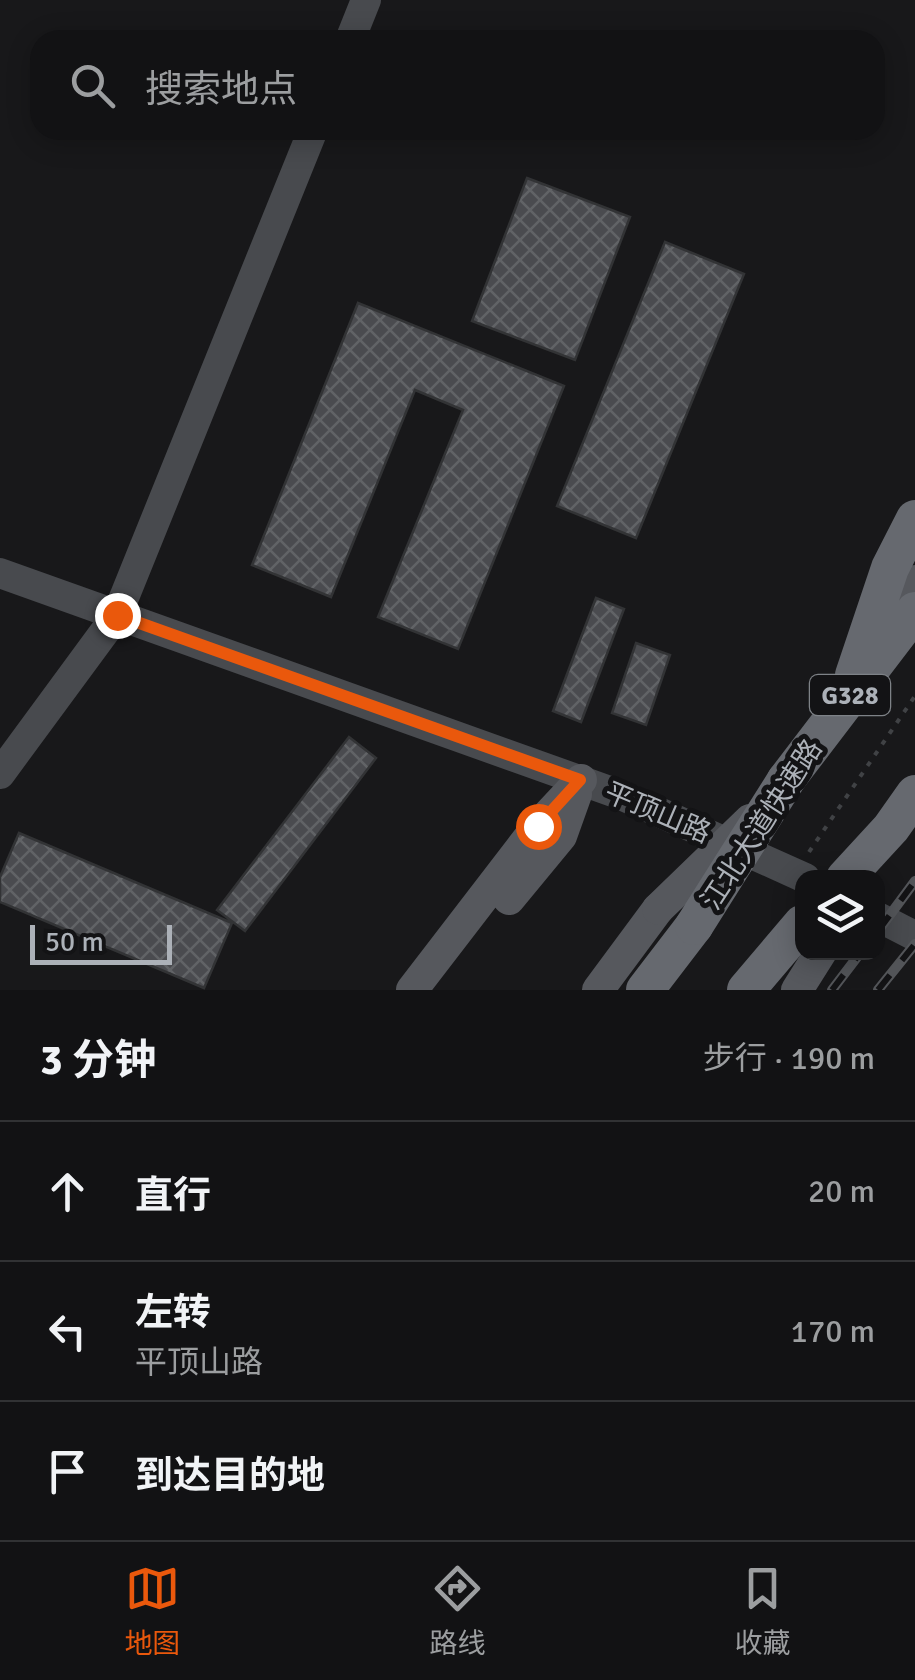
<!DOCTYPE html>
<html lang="zh">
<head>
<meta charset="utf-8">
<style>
  :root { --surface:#121214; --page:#1b1b1d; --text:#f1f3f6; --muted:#9c9ea0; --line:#313234; --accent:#ea580c }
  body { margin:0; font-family:Signika,"Noto Sans SC",sans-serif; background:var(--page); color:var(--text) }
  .controls { position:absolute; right:30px; bottom:30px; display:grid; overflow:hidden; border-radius:20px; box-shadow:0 5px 25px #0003 }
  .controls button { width:90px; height:90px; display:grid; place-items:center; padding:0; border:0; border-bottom:2px solid var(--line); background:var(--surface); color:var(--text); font:50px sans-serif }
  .scale { position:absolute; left:30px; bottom:25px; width:142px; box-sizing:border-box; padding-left:10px; border:5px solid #acb1b8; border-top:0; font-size:28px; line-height:35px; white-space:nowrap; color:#acb1b8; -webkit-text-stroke:8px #131315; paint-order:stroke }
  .stop { position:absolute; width:30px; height:30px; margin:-22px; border:8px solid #ea580c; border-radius:50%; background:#fff }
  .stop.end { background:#ea580c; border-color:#fff; box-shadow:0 2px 10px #0008 }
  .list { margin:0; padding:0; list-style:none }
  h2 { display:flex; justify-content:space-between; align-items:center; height:130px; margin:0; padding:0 40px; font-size:42px }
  h2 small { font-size:32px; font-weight:400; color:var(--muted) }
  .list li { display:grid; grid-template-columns:65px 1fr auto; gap:30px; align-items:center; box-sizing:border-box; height:140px; padding:0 40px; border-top:2px solid var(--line) }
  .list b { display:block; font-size:38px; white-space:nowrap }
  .list p { margin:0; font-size:32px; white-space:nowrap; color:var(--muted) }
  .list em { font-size:32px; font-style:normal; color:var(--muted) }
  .icon { flex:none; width:55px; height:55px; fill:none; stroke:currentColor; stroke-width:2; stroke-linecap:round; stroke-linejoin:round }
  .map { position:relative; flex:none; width:915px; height:990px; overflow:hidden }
  .search { position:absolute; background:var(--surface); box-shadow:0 5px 25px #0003; left:30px; right:30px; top:30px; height:110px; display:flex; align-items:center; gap:25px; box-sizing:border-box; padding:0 35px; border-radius:30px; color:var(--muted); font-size:38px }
  .sheet { height:550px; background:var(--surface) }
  nav { display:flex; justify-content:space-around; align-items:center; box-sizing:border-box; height:140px; border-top:2px solid var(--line); background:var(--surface); font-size:28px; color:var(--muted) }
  nav a { display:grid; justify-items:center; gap:5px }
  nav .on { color:var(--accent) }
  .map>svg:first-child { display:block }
  .building { fill:url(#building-cross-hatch); stroke:#323335; stroke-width:2.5 }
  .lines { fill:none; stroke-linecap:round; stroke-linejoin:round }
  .path { stroke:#404245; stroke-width:4; stroke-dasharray:5 8; stroke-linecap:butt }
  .secondary { stroke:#484a4e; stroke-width:30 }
  .primary { stroke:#56585d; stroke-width:32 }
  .highway { stroke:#66696f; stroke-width:38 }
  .rail-casing { stroke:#535559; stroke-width:10 }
  .rail { stroke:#131315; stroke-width:6; stroke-dasharray:19; stroke-linecap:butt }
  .primary-bridge { stroke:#56585d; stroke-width:32 }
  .highway-bridge { stroke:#66696f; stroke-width:38 }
  .route { stroke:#ea580c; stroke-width:12 }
  .labels { text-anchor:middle; stroke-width:10; stroke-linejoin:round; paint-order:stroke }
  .shield { fill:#131315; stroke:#7e8287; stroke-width:2.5 }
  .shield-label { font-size:25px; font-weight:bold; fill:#acb1b8 }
  .street-label { font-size:28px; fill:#acb1b8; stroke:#131315 }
</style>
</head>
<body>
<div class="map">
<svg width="915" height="990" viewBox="0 0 915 990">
  <defs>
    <pattern id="building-cross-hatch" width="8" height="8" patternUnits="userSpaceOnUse" patternTransform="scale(2.5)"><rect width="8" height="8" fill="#4a4b4f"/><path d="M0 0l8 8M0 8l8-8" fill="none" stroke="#616366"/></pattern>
  </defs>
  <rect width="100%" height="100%" fill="#18181a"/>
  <path class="building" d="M527,178L630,217L575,360L472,321Z
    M665,242L744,274L636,538L557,506Z
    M358,303L564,386L458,649L378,617L463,410L415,390L331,597L252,565Z
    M596,598L624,609L581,722L553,711Z
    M636,643L670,655L646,725L612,713Z
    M349,737L376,758L245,931L217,910Z
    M19,833L232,923L204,988L0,902V877Z"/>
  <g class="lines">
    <path class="path" d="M809,852L915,696"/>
    <path class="secondary" d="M350,40L366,0
      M0,573L621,795L805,878
      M0,774L117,615L313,130
      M878,917L915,936"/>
    <path class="primary" d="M884,633L915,581
      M509,899L561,836L576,794
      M412,990L538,826L581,780
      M598,990L658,909
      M797,990L821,952"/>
    <path class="highway" d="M854,675L890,568L915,519
      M786,780L915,611
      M845,878L891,828L915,794
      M645,990L694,926
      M746,990L802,924"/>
    <g class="rail-casing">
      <path id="rail" d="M878,931L915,881
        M832,990L861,952
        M878,990L915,944"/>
    </g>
    <use href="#rail" class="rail"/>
    <path class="primary-bridge" d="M658,909L750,820"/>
    <path class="highway-bridge" d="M694,926L786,780"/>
  </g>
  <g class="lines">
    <path class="route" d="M117,615L580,780L538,826"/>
  </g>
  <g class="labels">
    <rect class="shield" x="810" y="675" width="80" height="40" rx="8"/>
    <g class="shield-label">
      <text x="850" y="704">G328</text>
    </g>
    <g class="street-label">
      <text transform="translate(658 812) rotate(23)" y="10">平顶山路</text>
      <text transform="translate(761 824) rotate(-57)" y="10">江北大道快速路</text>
    </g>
  </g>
</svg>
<div class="controls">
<button><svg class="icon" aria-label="layers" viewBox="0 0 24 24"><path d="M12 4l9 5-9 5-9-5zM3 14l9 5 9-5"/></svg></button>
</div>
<div class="scale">50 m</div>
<div class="stop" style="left:538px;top:826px"></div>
<div class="stop end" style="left:117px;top:615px"></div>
<div class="search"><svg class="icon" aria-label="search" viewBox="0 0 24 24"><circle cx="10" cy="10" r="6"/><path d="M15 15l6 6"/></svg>搜索地点</div>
</div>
<section class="sheet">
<h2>3 分钟<small>步行 · 190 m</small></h2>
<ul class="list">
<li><svg class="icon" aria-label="ahead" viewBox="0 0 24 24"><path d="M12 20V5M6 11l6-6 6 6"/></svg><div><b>直行</b></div><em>20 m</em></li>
<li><svg class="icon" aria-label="left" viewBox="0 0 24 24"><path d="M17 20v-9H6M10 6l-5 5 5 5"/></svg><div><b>左转</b><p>平顶山路</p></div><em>170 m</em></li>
<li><svg class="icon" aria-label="arrive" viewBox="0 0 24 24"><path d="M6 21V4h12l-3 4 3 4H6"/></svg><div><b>到达目的地</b></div></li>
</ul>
</section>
<nav>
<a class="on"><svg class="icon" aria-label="map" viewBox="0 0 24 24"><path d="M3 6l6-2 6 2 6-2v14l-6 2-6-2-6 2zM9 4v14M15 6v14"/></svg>地图</a>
<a><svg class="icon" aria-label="directions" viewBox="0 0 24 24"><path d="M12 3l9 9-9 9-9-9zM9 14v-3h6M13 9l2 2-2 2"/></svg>路线</a>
<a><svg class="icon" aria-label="saved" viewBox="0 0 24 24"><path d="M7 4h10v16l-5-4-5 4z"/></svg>收藏</a>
</nav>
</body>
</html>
